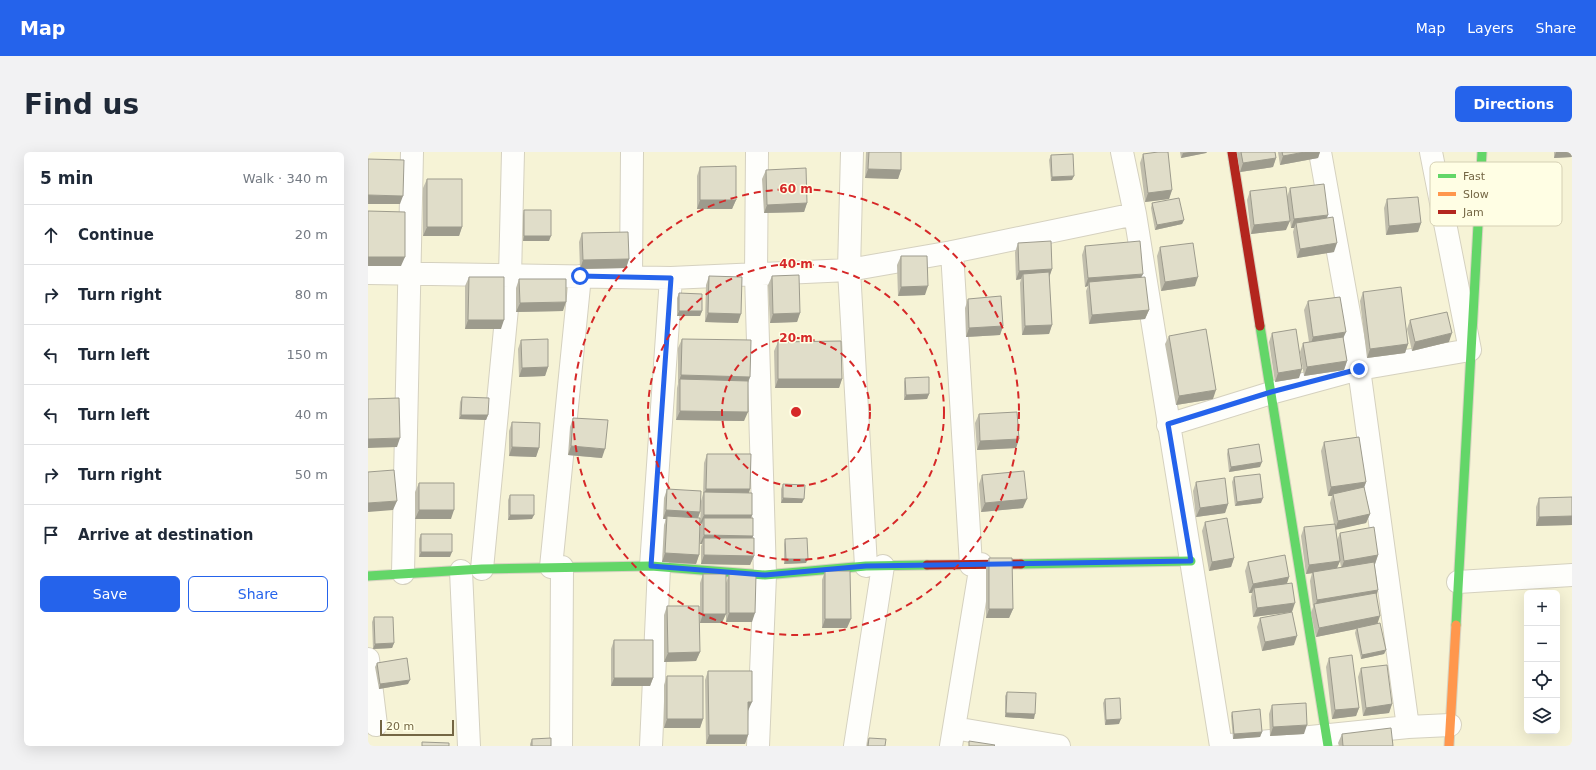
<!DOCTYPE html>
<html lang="en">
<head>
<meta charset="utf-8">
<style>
  :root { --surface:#fff; --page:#f2f2f3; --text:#1f2937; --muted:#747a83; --line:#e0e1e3; --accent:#2563eb }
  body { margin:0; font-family:"DejaVu Sans",sans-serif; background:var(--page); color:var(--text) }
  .controls { position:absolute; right:12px; bottom:12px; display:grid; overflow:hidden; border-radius:6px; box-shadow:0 4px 16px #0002 }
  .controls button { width:36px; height:36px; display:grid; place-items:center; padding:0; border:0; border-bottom:1px solid var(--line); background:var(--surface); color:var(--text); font:20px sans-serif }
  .scale { position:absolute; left:12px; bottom:10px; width:74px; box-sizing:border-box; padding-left:4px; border:2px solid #746644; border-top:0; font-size:11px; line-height:14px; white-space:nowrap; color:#746644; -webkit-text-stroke:3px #fffee4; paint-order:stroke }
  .stop { position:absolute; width:12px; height:12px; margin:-9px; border:3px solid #2563eb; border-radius:50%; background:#fff }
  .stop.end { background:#2563eb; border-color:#fff; box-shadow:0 1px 4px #0008 }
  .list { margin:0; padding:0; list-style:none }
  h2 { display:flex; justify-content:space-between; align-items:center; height:52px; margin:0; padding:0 16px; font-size:17px }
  h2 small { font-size:13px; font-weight:400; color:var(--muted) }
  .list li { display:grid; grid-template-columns:26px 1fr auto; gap:12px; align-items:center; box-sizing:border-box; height:60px; padding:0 16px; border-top:1px solid var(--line) }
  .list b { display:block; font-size:15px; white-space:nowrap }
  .list em { font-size:13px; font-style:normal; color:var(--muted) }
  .actions { display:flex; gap:8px; padding:12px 16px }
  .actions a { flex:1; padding:9px 0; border:1px solid var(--accent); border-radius:6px; text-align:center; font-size:14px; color:var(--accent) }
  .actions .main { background:var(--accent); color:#fff }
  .icon { flex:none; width:22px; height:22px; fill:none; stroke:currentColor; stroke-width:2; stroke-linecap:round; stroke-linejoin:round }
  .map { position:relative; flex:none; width:1204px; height:594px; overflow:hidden; border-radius:6px }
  header { display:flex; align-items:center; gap:24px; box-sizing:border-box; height:56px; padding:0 20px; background:var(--accent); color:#fff }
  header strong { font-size:19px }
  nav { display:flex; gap:22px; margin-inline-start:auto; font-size:14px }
  .intro { display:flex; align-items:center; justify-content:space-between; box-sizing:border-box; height:96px; padding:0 24px }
  h1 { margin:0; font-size:28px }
  .button { padding:10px 18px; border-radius:6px; background:var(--accent); color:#fff; font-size:14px; font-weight:700 }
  main { display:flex; gap:24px; padding:0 24px }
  aside { flex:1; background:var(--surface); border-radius:6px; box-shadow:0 4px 16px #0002 }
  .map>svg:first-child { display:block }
  .residential { fill:#f6f3d6; fill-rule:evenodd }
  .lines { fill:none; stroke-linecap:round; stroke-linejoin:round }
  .street-casing { stroke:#d5d1bf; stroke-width:24 }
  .fast-casing { stroke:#d7d3c1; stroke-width:11 }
  .slow-casing { stroke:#d7d3c1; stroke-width:11 }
  .jam-casing { stroke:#d7d3c1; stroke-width:11 }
  .street { stroke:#fefefb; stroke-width:22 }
  .fast { stroke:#63d668; stroke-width:9 }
  .slow { stroke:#ff974d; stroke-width:9 }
  .jam { stroke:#b3261e; stroke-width:9 }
  .wall { fill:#c1bead; fill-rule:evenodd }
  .shaded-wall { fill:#9d9b8d }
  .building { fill:#e0ddc9; stroke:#9d9b8d }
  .route { stroke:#2563eb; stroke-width:5 }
  .ring { fill:none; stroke:#d62828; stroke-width:2; stroke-dasharray:7 5 }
  .key { fill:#fffee4; stroke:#d5d0b4; stroke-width:1 }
  .key-label { font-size:11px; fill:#746644 }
  .centre { fill:#d62828; stroke:#fffee4; stroke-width:2 }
  .ring-label { font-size:12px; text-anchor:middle; font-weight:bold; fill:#d62828; stroke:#fffee4; stroke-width:3; stroke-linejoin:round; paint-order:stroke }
</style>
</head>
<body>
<header>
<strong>Map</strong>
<nav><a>Map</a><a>Layers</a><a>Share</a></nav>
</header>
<div class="intro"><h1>Find us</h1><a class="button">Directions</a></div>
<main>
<aside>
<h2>5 min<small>Walk · 340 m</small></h2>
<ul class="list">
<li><svg class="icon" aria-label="ahead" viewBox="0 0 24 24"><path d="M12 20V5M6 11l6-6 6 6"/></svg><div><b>Continue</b></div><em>20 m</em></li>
<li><svg class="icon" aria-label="right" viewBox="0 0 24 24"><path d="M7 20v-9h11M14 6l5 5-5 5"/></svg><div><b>Turn right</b></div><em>80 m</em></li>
<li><svg class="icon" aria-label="left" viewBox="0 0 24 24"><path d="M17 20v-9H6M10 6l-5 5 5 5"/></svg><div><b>Turn left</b></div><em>150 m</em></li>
<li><svg class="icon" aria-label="left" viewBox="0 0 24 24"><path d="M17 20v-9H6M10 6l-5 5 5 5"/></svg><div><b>Turn left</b></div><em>40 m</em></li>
<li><svg class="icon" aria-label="right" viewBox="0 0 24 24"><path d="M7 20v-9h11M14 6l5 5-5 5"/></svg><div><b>Turn right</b></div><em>50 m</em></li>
<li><svg class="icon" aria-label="arrive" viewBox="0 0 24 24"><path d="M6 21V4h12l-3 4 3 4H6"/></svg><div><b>Arrive at destination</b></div></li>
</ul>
<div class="actions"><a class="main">Save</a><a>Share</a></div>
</aside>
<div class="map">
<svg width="1204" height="594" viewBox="0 0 1204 594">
  <rect width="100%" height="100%" fill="#f6f6e4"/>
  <path class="residential" d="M0,0H1204V594H0ZM1159,441H1189V579H1159Z"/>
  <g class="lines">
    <g class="street-casing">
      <path id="street" d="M389,0L388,123L397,423L390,594
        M484,0L481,118L584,100L767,62
        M754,0L767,62L853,594
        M952,0L991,217L1040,575
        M584,100L603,413
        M0,121L303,126L481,118L498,414
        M263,124L264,0
        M800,273L903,241L991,217L1102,198L1063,0
        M283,414L303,126
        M183,415L212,124
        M114,417L142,125L145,0
        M93,419L101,594
        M35,421L44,0
        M1090,430L1204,423
        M0,507L8,573
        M586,576L691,594
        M193,594L194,415
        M283,594L291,415
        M487,594L515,414
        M583,594L613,412
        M853,594L1040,575L1082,573"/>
    </g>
    <g class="fast-casing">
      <path id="fast" d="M892,174L960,594
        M653,412L823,409
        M0,424L114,417L283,414L397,423L498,414L559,413
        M1088,473L1114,0"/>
    </g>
    <g class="slow-casing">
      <path id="slow" d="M1081,594L1088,473"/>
    </g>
    <g class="jam-casing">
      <path id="jam" d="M864,0L892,174
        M559,413L653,412"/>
    </g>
    <use href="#street" class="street"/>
    <use href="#fast" class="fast"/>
    <use href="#slow" class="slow"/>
    <use href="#jam" class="jam"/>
  </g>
  <path class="wall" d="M498,0H533V18L530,27L497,26Z
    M812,0H839L838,1L813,6Z
    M869,0H907L908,6L905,15L872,20Z
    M910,0H952L950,6L912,13Z
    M1186,0H1204V5L1186,6Z
    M775,2L804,38L801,47L777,50L772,11Z
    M683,3L704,28L683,29L681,8Z
    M332,15L368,48L364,57H329V24Z
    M398,18L439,51L436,60L396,61L394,27Z
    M59,27L94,75L91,84H55V36Z
    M922,36L959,66L966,100L929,106L925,80L926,76H923L919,45Z
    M882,39L918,78L883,82L879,48Z
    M1019,47L1053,71L1050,80L1018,83L1016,56Z
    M784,51L816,68L814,72L787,78L783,56Z
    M156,58L181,89H155V63Z
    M214,81L261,107L258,116L212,117L211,90Z
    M650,91L684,117L681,125L684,173L681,182L654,183L652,131L653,127L648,128L647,100Z
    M717,94L773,125L781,158L777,167L721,172L718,139L720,134L717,135L714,103Z
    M792,95L827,134L793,139L789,104Z
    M533,104L557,143L530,144L529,113Z
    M341,124L370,171L337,170L338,133Z
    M404,124L432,161L429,170L402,171L400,133Z
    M101,125L133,177H97V134Z
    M151,127L195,159L148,160V136Z
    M995,140L1040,192L1037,201L999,206L992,149Z
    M311,141L334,159L332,164H309V146Z
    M600,147L635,174L632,183L598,185L597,156Z
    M940,149L975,186L979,209L976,218L936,224L932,200L935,191L941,190L936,158Z
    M1042,168L1081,190L1044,199L1039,177Z
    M904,181L931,226L907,230L901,190Z
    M801,184L845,247L808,253L797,192Z
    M314,187L382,225L380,229L376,269L308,268L309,236L310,232V196Z
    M153,188L180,215L177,224L151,225L150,197Z
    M410,190L474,227L471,236H407L406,199Z
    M537,226L561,242L559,247L536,248V230Z
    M94,245L120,263L118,268L91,267L92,250Z
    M611,262L651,287L648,296L609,298L607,271Z
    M205,266L234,306L200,303L202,275Z
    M144,270L171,296L168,305L141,304V279Z
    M956,290L998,330L996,335L1002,362L998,371L968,377L969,388L972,381L1010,403L1007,412H1006L1010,438L1008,444L1009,472L1018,498L1016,502L993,507L987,481L988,477L948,485L943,461L945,455L942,429L944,421L938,422L933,384L936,375L966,372L962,351L964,344H960L953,299ZM971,404L973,415L969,416L972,409Z
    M860,297L892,315L861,320L859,302Z
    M339,302L382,337L381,341L384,363L383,366L385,384L384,386L386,404L382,413L333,412V394L334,392H332V375L334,372L332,371L333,353L332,360L330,366L331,403L328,412L294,410L296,373L298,367H295L296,346L299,337L333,349L335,342L336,311Z
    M614,323L655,356L613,360L611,332Z
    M866,325L893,351L867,354L864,330Z
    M828,330L860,352L857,361L828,365L825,339Z
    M51,331L83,367H47V340Z
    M415,332L434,351H413V337Z
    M142,343L164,367L140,368V348Z
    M1204,345V373L1168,374V355L1171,346Z
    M837,370L866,406L863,415L841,419L834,379Z
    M53,382L82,405H51V387Z
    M417,387L438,411L416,412V392Z
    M621,406L645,457L641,466H618V415Z
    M880,410L921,425L919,431L924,460L885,465L883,445L884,441H881L877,419Z
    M457,419L479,476H454V428Z
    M335,422L354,471H332V431Z
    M361,422L384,470H358V431Z
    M299,454L332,500L328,509L296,510V463Z
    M6,465L26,491L24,496L5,497L4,470Z
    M892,466L926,493L894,499L889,475Z
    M246,488L285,526L282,534H243V497Z
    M961,506L991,556L988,564L964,567L958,515Z
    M9,511L40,532L11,537L7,515Z
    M993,516L1024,552L1021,561L995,564L990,525Z
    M340,519L380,559V583L377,592H338L337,528Z
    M299,524L335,567L332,576H296V533Z
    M639,540L666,567L637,565V544Z
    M737,547L751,572L737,573L735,551Z
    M904,553L936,582L902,584L901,562Z
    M864,560L894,580L892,585L865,587L863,564Z
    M974,582L1025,594H971L970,591Z
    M501,586L517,594H499V591Z
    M164,587L183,594H162V592Z"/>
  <path class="shaded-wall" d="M821,0H839L838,1L813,6L815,1Z
    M937,0H952L950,6L912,13L915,4Z
    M1188,0H1204V5L1186,6Z
    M908,6L905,15L872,20L875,11Z
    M500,17L533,18L530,27L497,26Z
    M706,24L704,28L683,29L684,25Z
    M804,38L801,47L777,50L780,41Z
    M0,43L35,44L32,52H0Z
    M332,48H368L364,57H329Z
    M439,51L436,60L396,61L399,53Z
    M960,63L957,72L928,71L926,76H923L926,67Z
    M816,68L814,72L787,78L789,73Z
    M922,69L918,78L883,82L886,73Z
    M1053,71L1050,80L1018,83L1021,74Z
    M59,75H94L91,84H55Z
    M156,84H183L181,89H155Z
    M969,91L966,100L929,106L932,97Z
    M0,105H37L33,114H0Z
    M261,107L258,116L212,117L215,108Z
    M684,117L681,126L655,122L653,127L648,128L651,119Z
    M775,122L771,130H721L720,134L717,135L720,126Z
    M830,125L827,134L793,139L797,130Z
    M560,134L557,143L530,144L533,135Z
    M198,150L195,159L148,160L152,151Z
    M781,158L777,167L721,172L724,163Z
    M311,159H334L332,164H309Z
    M340,161L373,162L370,171L337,170Z
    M432,161L429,170L402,171L405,162Z
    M100,168H136L133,177H97Z
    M684,173L681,182L654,183L657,174Z
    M635,174L632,183L598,185L601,176Z
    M978,180L974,189L942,194L945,185Z
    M1084,181L1081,190L1044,199L1047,190Z
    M1040,192L1037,201L999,206L1002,197Z
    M979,209L976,218L936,224L939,215Z
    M180,215L177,224L151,225L154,216Z
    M934,217L931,226L907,230L910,221Z
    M313,223L382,225L379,234L312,227L310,232Z
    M410,227H474L471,236H407Z
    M848,238L845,247L808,253L811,244Z
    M561,242L559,247L536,248L538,243Z
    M312,259L380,260L376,269L308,268Z
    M93,263H120L118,268L91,267Z
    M32,286L29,295L0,296V287Z
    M651,287L648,296L609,298L612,289Z
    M203,294L237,297L234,306L200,303Z
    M144,295L171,296L168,305L141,304Z
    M894,310L892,315L861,320L863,315Z
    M998,330L995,339L965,342L964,344H960L963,335Z
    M338,337H382L379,346L336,343Z
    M415,346L436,347L434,351H413Z
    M895,346L893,351L867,354L869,350Z
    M659,347L655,356L613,360L617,351Z
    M29,349L25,358L0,360V351Z
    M860,352L857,361L828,365L832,356Z
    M51,358H86L83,367H47Z
    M298,358L332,360L329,369L299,364L298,367H295Z
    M1002,362L998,371L967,378L970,369Z
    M142,363H166L164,367L140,368Z
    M336,363H384L381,372L336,366L334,372L332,371Z
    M1204,364V373L1168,374L1171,365Z
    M336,383L385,384L382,393L336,386L334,392H332Z
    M53,400H84L82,405H51Z
    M297,401L331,403L328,412L294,410Z
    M336,403L386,404L382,413L333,412Z
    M1010,403L1007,412L973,417L976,409Z
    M866,406L863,415L841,419L844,410Z
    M418,407H440L438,411L416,412Z
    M972,409L968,418L938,422L941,413Z
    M921,425L918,434L886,436L884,441H881L885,432Z
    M1010,438L1007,447L947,455L949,448Z
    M927,451L924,460L885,465L889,456Z
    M621,457H645L641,466H618Z
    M361,461H387L384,470H358Z
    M335,462H358L354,471H332Z
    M1012,464L1009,473L989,476L988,477L948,485L951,476Z
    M457,467H483L479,476H454Z
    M929,484L926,493L894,499L897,490Z
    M26,491L24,496L5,497L7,492Z
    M1018,498L1016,502L993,507L994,503Z
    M332,500L328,509L296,510L300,501Z
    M246,526H285L282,534H243Z
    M42,528L40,532L11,537L12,532Z
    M380,550H384L380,559Z
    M1024,552L1021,561L995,564L998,556Z
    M991,556L988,564L964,567L967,558Z
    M638,561L667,562L666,567L637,565Z
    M299,567H335L332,576H296Z
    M753,567L751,572L737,573L738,568Z
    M939,573L936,582L902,584L905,575Z
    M894,580L892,585L865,587L866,582Z
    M341,583H380L377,592H338Z"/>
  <path class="building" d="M501,0H533V18L500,17Z
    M790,0H800L804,38L780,41L775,2Z
    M873,0H907L908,6L875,11Z
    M914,0H937L915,4Z
    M705,2L706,24L684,25L683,3Z
    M0,7L36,8L35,44L0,43Z
    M368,14V48H332V15Z
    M438,16L439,51L399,53L398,18Z
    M59,27H94V75H59Z
    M956,32L960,63L926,67L922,36Z
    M918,35L922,69L886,73L882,39Z
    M1050,45L1053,71L1021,74L1019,47Z
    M811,46L816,68L789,73L784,51Z
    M156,58H183V84H156Z
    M0,59L37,60V105H0Z
    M965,65L969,91L932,97L928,71Z
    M260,80L261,107L215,108L214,81Z
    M683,89L684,117L651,119L650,91Z
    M772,89L775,122L720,126L717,94Z
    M825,91L830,125L797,130L792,95Z
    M533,104H559L560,134L533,135Z
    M681,120L684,173L657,174L655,122Z
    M431,123L432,161L405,162L404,124Z
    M341,124L374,125L373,162L340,161Z
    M101,125H136V168H100Z
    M777,125L781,158L724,163L721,130Z
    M151,127H198V150L152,151Z
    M1033,135L1040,192L1002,197L995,140Z
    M311,141L334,142V159H311Z
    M633,144L635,174L601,176L600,147Z
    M972,145L978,180L945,185L940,149Z
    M1079,160L1084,181L1047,190L1042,168Z
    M838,177L848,238L811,244L801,184Z
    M928,177L934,217L910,221L904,181Z
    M975,185L979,209L939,215L935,191Z
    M180,187V215L154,216L153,188Z
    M314,187L383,188L382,225L313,223Z
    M473,189L474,227H410V190Z
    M561,225V242L538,243L537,226Z
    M312,227L380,229V260L312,259Z
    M94,245L121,246L120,263H93Z
    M31,246L32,286L0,287V247Z
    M649,260L651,287L612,289L611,262Z
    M205,266L240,268L237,297L203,294Z
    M144,270L172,271L171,296L144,295Z
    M991,285L998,330L963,335L956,290Z
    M891,292L894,310L863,315L860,297Z
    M339,302H383L382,337H338Z
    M26,318L29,349L0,351V320Z
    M656,319L659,347L617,351L614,323Z
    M892,322L895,346L869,350L866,325Z
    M857,326L860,352L832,356L828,330Z
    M51,331H86V358H51Z
    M415,332L437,333L436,347L415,346Z
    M996,335L1002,362L970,369L965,342Z
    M299,337L333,339L332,360L298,358Z
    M336,340L384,341V363H336Z
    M142,343H166V363H142Z
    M1204,345V364L1171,365V346Z
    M299,364L332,366L331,403L297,401Z
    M336,366H385V384L336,383Z
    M859,366L866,406L844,410L837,370Z
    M967,372L972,409L941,413L936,375Z
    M1006,375L1010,403L976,409L972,381Z
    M53,382H84V400H53Z
    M336,386H386V404L336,403Z
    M439,386L440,407H418L417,387Z
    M917,403L921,425L885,432L880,410Z
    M621,406H644L645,457H621Z
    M1006,410L1010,438L949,448L945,420Z
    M457,419H482L483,467H457Z
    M335,422H358V462H335Z
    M361,422L388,423L387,461H361Z
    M924,431L927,451L889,456L886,436Z
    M1008,441L1012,464L951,476L946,452Z
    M299,454H331L332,500L300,501Z
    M924,460L929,484L897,490L892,466Z
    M6,465H25L26,491L7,492Z
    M1012,471L1018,498L994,503L989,476Z
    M246,488H285V526H246Z
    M984,503L991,556L967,558L961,506Z
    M39,506L42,528L12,532L9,511Z
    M1019,513L1024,552L998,556L993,516Z
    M340,519H384V550H380V583H341Z
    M299,524H335V567H299Z
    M639,540L668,541L667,562L638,561Z
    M752,546L753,567L738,568L737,547Z
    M938,551L939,573L905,575L904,553Z
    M892,557L894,580L866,582L864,560Z
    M1023,576L1025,594H975L974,582Z
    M183,586V594H164V587Z
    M501,586L518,587L517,594H500Z
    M601,589L627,593L626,594H601Z
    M54,590L81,591V594H54Z"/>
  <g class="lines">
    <path class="route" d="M212,124L303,126L283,414L397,423L498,414L823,409L800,272L903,240L991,217"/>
  </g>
  <g class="ring">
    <circle cx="428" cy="260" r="74"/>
    <circle cx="428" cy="260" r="148"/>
    <circle cx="428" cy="260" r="223"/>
  </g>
  <rect x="1062" y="10" width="132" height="64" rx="6" class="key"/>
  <rect x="1070" y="22" width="18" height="4" fill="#63d668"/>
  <rect x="1070" y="40" width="18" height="4" fill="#ff974d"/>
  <rect x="1070" y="58" width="18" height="4" fill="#b3261e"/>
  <g class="key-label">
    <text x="1095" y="28">Fast</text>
    <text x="1095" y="46">Slow</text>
    <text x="1095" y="64">Jam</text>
  </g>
  <circle cx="428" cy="260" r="6" class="centre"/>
  <g class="ring-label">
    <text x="428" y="41">60 m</text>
    <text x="428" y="116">40 m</text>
    <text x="428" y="190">20 m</text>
  </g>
</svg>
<div class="controls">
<button>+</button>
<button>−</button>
<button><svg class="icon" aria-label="locate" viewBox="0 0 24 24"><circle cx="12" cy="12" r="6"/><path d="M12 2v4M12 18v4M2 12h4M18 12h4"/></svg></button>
<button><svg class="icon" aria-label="layers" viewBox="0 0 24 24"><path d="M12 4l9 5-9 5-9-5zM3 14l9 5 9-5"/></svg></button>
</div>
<div class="scale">20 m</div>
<div class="stop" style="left:212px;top:124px"></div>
<div class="stop end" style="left:991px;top:217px"></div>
</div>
</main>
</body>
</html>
